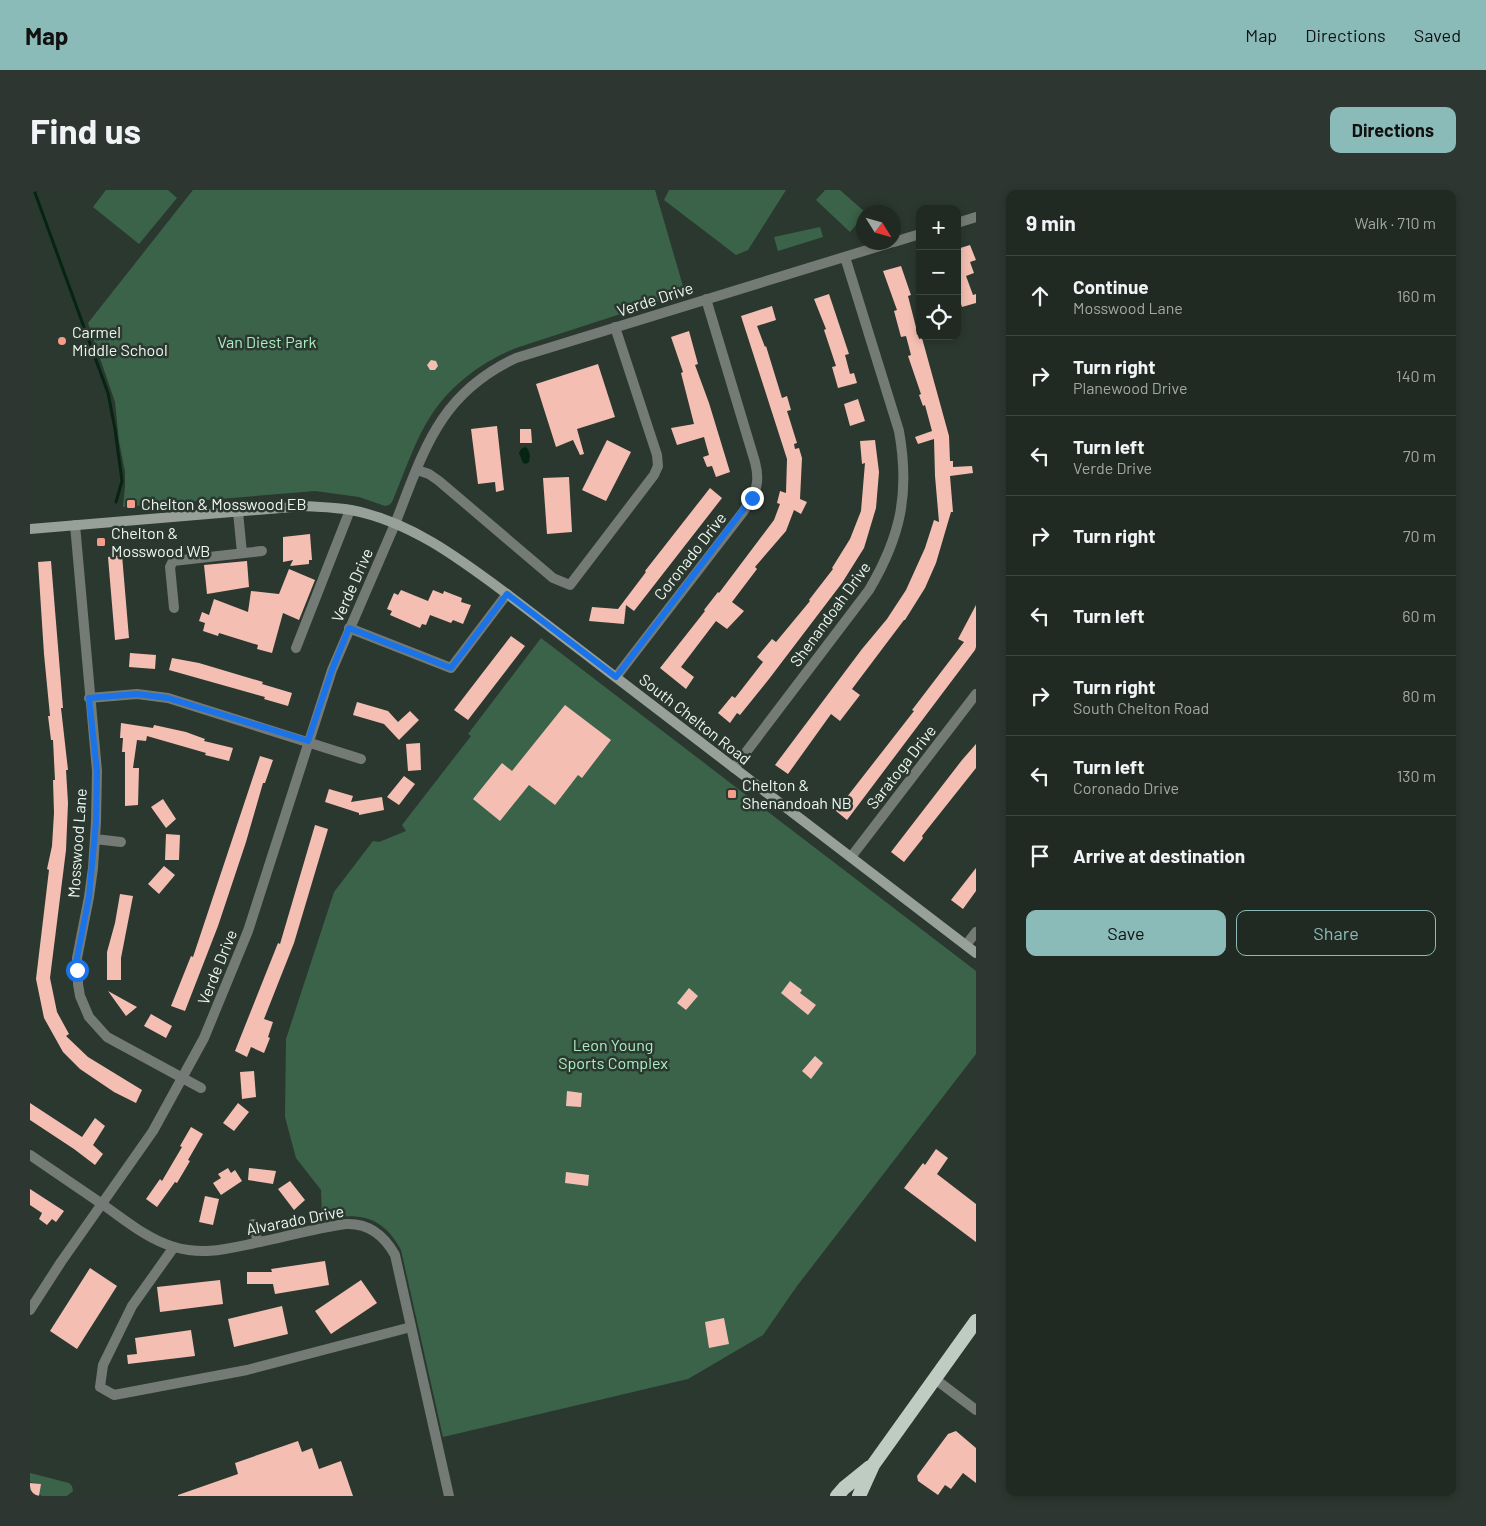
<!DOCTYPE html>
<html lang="en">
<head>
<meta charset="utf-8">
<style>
  :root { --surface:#202a23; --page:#2d3630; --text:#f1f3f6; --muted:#a2a7a6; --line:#3d4641; --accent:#8bbbb9 }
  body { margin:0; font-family:Barlow,sans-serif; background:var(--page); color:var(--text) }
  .controls { position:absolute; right:15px; top:15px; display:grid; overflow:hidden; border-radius:10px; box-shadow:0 2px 8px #0003 }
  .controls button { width:45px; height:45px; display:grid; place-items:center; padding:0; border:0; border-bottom:1px solid var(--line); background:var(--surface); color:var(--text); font:25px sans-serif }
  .compass { position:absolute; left:826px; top:15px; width:45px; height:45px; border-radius:50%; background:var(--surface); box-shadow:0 2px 8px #0003; rotate:127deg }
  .stop { position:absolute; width:15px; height:15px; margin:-11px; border:4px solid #1a73e8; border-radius:50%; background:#fff }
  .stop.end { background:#1a73e8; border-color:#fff; box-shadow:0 1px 5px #0008 }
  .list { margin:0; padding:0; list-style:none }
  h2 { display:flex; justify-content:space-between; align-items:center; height:65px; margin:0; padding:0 20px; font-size:21px }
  h2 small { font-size:16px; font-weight:400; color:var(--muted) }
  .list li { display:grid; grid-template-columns:32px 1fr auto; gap:15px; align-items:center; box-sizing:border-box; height:80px; padding:0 20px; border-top:1px solid var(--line) }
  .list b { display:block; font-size:19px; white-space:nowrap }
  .list p { margin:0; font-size:16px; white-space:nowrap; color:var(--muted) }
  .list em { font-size:16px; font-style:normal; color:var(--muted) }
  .actions { display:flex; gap:10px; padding:15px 20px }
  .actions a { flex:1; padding:11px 0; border:1px solid var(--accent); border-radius:10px; text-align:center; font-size:18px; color:var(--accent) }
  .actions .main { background:var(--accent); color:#111 }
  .icon { flex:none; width:28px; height:28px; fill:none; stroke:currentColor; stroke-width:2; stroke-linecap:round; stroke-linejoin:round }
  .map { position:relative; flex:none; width:946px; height:1306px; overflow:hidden; border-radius:10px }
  header { display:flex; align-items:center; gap:30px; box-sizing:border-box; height:70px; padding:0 25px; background:var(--accent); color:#111 }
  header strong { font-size:24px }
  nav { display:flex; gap:28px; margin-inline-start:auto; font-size:18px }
  .intro { display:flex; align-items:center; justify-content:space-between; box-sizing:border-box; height:120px; padding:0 30px }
  h1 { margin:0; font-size:35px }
  .button { padding:12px 22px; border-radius:10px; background:var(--accent); color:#111; font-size:18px; font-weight:700 }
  main { display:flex; gap:30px; padding:0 30px }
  aside { flex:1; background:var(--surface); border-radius:10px; box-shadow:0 2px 8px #0003 }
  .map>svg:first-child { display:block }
  .green { fill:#3b6349 }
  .water { fill:#052412 }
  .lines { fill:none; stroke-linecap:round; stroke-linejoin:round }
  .stream { stroke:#052412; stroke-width:3 }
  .building { fill:#f4bfb2 }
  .minor { stroke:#747a75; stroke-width:10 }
  .tertiary { stroke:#747a75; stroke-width:10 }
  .secondary { stroke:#97a19a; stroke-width:10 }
  .trunk { stroke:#beccc2; stroke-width:14 }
  .route { stroke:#1a73e8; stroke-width:6 }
  .poi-dot { fill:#f49d8b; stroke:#2b382f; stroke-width:2 }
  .labels { text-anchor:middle; stroke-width:5; stroke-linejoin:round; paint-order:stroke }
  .street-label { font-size:16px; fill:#eef6f0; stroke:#2b382f }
  .poi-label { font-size:16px; fill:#eef6f0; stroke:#2b382f; text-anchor:start }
  .park-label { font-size:16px; fill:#abefc0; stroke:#2b382f }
</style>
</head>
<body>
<header>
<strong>Map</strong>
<nav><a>Map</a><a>Directions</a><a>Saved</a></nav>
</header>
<div class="intro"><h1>Find us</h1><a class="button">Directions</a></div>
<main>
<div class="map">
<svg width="946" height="1306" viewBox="0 0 946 1306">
  <rect width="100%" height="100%" fill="#2b382f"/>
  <path class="green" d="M76,0H138L147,8L109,54L63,17Z
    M163,0H625L655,103L486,158C452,172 422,194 402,224C385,249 374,284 362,312L359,315L355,316L329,307L285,301L93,317L95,296V282L89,251L85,212L58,133Z
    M639,0H756L718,60L706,65L634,10Z
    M795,0H810L835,22L833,27L820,42L786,10Z
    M790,37L793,47L748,61L744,47Z
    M511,448L946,781V864L767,1096L733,1145L658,1189L413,1247L371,1060C352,1025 328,1022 292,1030L291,1000L266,968L255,927L256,849L304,702L343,651L349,652L376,641L372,635L441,546L438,544Z
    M0,1283L39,1293L42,1296L43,1301L37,1306H12L9,1304L10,1294L0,1292Z"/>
  <path class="water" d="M495,257L498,259L500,266L499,272L496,274L493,273L489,263L491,259Z"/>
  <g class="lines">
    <path class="stream" d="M4,0L78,203L85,239L92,291L86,312"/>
  </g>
  <path class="building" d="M940,55L946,70L940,72L944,83L936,86L943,105L946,104V113L932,117L927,102V96H930L927,88V59Z
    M871,76L881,105L878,106L889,149L892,148L919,246L920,271H923V277L942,276L943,283L920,286L923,322H921L906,373L895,398L875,430H874L822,499L830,505L810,531L801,524L758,584L745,575L832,459L857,429L876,400L895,358L904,330L909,332L905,286L904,249L888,254L885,247L902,241L895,215L893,216L889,205L891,204L878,166L881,165L876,146L871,147L864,121L867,120L853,81Z
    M799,104L819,164L815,165L820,184L824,183L827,193L808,198L802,177L806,176L794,140L796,139L784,109Z
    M742,116L746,130L727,136L735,157L736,156L752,208L757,206L761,220L757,221L767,253L764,254L765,259L769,258L772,268L770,309L777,312L771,324L764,320L756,341L725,377L727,379L702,412L714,421L697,439L686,431L651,477L664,487L656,499L630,478L675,421L674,420L688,402L689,403L744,330L750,314L747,313L750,301L756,303L757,269L711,126Z
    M659,141L668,174L665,175L679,213L700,282L686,287L682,276L677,277L673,267L679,265L674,247L647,255L641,238L664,234L651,183L653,182L641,147Z
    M401,170L406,171L408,176L405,180H400L397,175Z
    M568,174L585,227L547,239L554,264L550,265L543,250L526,257L506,194Z
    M828,209L835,231L820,236L814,214Z
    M467,236L474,300L466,302L465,292L448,294L441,239Z
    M490,239H501L502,253H490Z
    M577,250L601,262L576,311L552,300Z
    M845,250L849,282L846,318L834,358L812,393L739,489L710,525L707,523L700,533L688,523L702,506L705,508L733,472L727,467L742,449L746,452L780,411L779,410L803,379L802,378L820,349L831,321L835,273L832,274L830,251Z
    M539,287L542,342L517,344L513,288Z
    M680,298L692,308L604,421L596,415L594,434L559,431L562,417L588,419L616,382L615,381Z
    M280,344L282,370H279V374L260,376L263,370L253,372V347Z
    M92,365L99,448L85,450L78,367Z
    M21,371L33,518H31L38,580H36L38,613L36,660L20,788L27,822L39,844L36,846L58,867L112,900L106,913L84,902L50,879L33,862L14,828L6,789L19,680L17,679L22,656L24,623L23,590H25L23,550H21L18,526H20L14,464L8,372Z
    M217,371L219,397L177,404L174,375Z
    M259,379L285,390L269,430L253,423L242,463L227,459L228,455L189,443L188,446L173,441L175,433L169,431L172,422L179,425L184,409L218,422L221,401L249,404Z
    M371,400L398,411L403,400L413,404L414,401L432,408L431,412L441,415L433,434L423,430L421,433L400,425L396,435L392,434L390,438L360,425L362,421L357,419L364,403L368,405Z
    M946,415V457L945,460L817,630L806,621L884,521L882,520L934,452L928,449Z
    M481,446L495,456L438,530L424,520Z
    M100,463L126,465L125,479L99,477Z
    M142,468L169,473L233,492L232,494L262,503L258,516L234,509L235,507L139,480Z
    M327,512L358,521L368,532L380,521L389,530L369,550L354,534L323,525Z
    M535,515L581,550L552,588L548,585L525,615L499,595L470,631L443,609L472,573L482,581Z
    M91,533L123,538L124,535L156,542L175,549L174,551L203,558L199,571L175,565L176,563L117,546L116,551L107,550L103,578H109L108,615L95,616V562H92L93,548H90Z
    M390,553L391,580L378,581L376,554Z
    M946,554V578L892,646L893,648L874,672L861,662L932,570Z
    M230,566L243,570L235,593H233L216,652L188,736L155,821L141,816L161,766L163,767Z
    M374,586L385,594L369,615L357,607Z
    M299,599L323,606L321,612L352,607L354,620L329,625V623L295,612Z
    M133,609L146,629L136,638L121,617Z
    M285,635L298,639L264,753L234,829L243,832L238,847L240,848L234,863L221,857L217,867L205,861L248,753L250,754Z
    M136,644L150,645L149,670H135Z
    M134,676L145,685L129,704L118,694Z
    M946,678V701L933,719L921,710Z
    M90,704L103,706L91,768V790H77V762L85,733Z
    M760,791L772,800L770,803L786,815L778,825L751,803Z
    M659,798L668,806L656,820L647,813Z
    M78,801L107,817L96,826Z
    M121,824L142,836L136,848L114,836Z
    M785,866L793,873L781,889L772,881Z
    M224,881L226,907L212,909L210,882Z
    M537,901L552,903L551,917L536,916Z
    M0,913L52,947L65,928L75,936L63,955L73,964L65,975L44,959L0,930Z
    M208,913L219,922L204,941L193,933Z
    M161,937L173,944L158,970L160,971L147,993L145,992L127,1017L116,1009L130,989L132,991L152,957L150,956Z
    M906,959L918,968L907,984L946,1014V1052L874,998L893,973L895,975Z
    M198,978L201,983L205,980L212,991L191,1005L183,993L191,988L188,984Z
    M219,978L246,981L243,994L218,990Z
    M536,982L559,985L558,996L535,993Z
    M260,991L275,1010L264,1020L248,999Z
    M0,999L34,1021L26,1032L22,1029L17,1035L9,1029L12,1023L0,1015Z
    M175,1006L189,1009L183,1035L169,1032Z
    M295,1071L299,1095L245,1104L243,1094H217V1082H242L241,1079Z
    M60,1078L87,1096L47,1159L20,1141Z
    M190,1090L193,1114L130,1122L127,1097Z
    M331,1090L347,1113L301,1144L285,1121Z
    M252,1116L258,1144L204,1157L198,1129Z
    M694,1128L699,1154L679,1158L675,1132Z
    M161,1140L165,1166L98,1174L97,1165L107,1164L105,1148Z
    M926,1241L946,1258V1293L933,1283L921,1299L915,1295L908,1305L888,1291L887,1286L918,1244Z
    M268,1251L272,1262L282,1258L289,1279L311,1271L323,1306H148V1305L208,1284L205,1273Z
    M0,1293L11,1294L9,1306H0Z"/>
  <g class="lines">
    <path class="minor" d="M927,33L946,27
      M864,52L890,44
      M387,280L399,284L409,291L523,388L540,395L624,285L628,276L627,265L585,137
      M208,322L212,363
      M365,334C394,260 409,204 486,168L863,52
      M45,335L67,581L66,632L63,678L59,707L47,768L48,794L50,806L59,827L77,847L171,898
      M144,418L140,377L143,371L232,361
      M319,438L421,478L477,404
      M266,458L320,320
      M586,487L713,322C725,303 731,295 725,272L676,109
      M59,508L107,504L138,508L331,569
      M704,578L839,400C871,346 880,303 869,241L815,67
      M65,649L91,652
      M821,667L946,504
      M936,755L946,742
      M0,965L72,1014
      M223,1034L228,1052
      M144,1057L102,1116L73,1175L70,1197L84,1205L217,1180L381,1137
      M905,1189L946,1220"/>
    <path class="tertiary" d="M72,1014C95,1030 117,1049 144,1057C176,1066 199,1058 230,1052C258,1046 287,1038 316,1034C339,1033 354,1045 365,1065L419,1306
      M0,1120L31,1072L123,941L174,848L218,741L302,480L365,334"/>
    <path class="secondary" d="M0,339L275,316C290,317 306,317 321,320C380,331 430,369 477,404L946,763"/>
    <path class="trunk" d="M807,1306L814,1298L840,1277
      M829,1306L843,1275L946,1131"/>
  </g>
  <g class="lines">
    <path class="route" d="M47,780V768L59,707L66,632L67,581L59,508L107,504L138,508L278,551L302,480L319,438L421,478L477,404L586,487L722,308"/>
  </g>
  <g class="poi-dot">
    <circle cx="32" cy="151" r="5"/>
    <rect x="96" y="309" width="10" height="10" rx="2.5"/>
    <rect x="66" y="347" width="10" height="10" rx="2.5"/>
    <rect x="697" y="599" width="10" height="10" rx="2.5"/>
  </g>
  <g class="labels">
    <g class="street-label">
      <text transform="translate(625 109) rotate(-18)" y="6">Verde Drive</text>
      <text transform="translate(660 366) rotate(-52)" y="6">Coronado Drive</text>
      <text transform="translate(322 395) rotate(-66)" y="6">Verde Drive</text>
      <text transform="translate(800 424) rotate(-54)" y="6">Shenandoah Drive</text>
      <text transform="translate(665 529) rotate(38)" y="6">South Chelton Road</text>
      <text transform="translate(871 577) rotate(-52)" y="6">Saratoga Drive</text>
      <text transform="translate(47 653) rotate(-86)" y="6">Mosswood Lane</text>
      <text transform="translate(187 777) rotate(-68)" y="6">Verde Drive</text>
      <text transform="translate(265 1030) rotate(-11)" y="6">Alvarado Drive</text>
    </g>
    <g class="poi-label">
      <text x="42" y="148">Carmel<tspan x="42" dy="18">Middle School</tspan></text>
      <text x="111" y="320">Chelton &amp; Mosswood EB</text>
      <text x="81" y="349">Chelton &amp;<tspan x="81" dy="18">Mosswood WB</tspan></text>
      <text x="712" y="601">Chelton &amp;<tspan x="712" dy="18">Shenandoah NB</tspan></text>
    </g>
    <g class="park-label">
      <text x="237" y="158">Van Diest Park</text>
      <text x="583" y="861">Leon Young<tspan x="583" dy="18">Sports Complex</tspan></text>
    </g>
  </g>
</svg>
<div class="controls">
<button>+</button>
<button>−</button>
<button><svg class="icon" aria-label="locate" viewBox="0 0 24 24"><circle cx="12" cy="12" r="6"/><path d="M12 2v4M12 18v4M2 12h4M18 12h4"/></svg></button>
</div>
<svg class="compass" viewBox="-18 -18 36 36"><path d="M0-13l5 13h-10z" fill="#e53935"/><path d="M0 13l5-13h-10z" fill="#a2a7a6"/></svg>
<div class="stop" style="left:47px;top:780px"></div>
<div class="stop end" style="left:722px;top:308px"></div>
</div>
<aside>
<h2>9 min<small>Walk · 710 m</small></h2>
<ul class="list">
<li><svg class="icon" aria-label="ahead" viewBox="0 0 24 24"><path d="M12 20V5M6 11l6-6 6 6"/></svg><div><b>Continue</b><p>Mosswood Lane</p></div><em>160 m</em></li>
<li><svg class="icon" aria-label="right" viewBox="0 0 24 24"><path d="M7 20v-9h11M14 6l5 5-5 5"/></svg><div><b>Turn right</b><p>Planewood Drive</p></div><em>140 m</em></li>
<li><svg class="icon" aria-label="left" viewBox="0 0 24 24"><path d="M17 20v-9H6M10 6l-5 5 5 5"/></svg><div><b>Turn left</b><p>Verde Drive</p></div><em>70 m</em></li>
<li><svg class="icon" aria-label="right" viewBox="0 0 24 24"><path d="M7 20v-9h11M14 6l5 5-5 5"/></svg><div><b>Turn right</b></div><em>70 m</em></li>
<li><svg class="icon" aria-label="left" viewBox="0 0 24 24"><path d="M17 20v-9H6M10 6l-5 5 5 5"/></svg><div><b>Turn left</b></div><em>60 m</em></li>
<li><svg class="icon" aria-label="right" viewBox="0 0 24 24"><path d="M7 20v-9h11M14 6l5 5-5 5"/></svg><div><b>Turn right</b><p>South Chelton Road</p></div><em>80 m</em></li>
<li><svg class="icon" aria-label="left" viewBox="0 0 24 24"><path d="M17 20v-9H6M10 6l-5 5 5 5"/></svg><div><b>Turn left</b><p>Coronado Drive</p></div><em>130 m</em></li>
<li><svg class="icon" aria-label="arrive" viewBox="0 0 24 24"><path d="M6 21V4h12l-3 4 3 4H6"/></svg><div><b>Arrive at destination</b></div></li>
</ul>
<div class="actions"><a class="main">Save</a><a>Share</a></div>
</aside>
</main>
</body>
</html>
